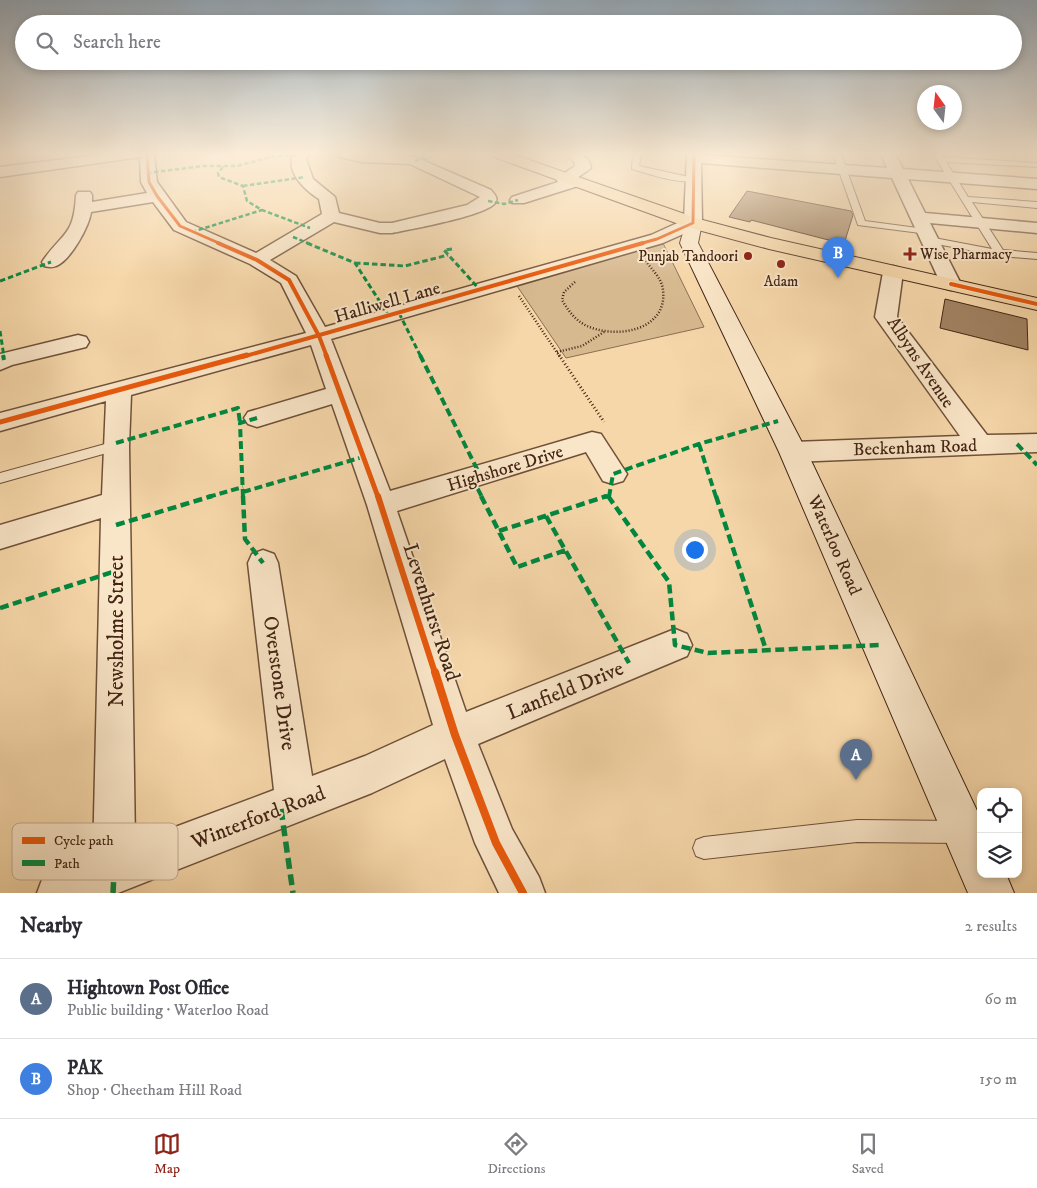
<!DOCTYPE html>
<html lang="en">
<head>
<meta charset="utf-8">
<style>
  :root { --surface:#fff; --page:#f2f2f3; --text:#2b2b33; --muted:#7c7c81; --line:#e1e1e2; --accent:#8f2418 }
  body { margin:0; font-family:"IM FELL DW Pica",serif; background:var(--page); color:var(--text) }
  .controls { position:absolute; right:15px; bottom:15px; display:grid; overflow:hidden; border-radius:10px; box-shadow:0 2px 8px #0003 }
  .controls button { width:45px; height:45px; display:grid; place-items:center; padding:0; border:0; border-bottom:1px solid var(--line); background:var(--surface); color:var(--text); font:25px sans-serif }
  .compass { position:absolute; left:917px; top:85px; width:45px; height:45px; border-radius:50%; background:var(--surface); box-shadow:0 2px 8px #0003; rotate:345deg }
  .you { position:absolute; left:694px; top:549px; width:18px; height:18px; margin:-12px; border:4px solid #fff; border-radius:50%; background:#1a73e8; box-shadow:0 0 0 8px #1a73e833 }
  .badge { display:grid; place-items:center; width:32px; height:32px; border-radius:50%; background:var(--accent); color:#fff; font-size:16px; font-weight:700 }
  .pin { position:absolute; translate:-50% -41px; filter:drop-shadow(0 1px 2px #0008) }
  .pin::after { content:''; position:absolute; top:26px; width:18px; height:15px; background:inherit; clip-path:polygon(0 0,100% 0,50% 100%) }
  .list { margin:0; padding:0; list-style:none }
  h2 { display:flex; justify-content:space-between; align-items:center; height:65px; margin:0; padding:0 20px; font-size:21px }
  h2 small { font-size:16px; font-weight:400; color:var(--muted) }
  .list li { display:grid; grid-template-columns:32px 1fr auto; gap:15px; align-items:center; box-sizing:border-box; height:80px; padding:0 20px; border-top:1px solid var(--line) }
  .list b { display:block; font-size:19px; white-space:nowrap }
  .list p { margin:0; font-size:16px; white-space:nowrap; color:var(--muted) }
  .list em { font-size:16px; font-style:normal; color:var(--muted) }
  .icon { flex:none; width:28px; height:28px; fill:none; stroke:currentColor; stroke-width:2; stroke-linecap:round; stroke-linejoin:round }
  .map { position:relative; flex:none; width:1037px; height:893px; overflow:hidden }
  .search { position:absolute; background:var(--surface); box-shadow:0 2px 8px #0003; left:15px; right:15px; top:15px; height:55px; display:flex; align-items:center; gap:12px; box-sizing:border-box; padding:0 18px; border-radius:28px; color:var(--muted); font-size:19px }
  .sheet { height:225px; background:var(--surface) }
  nav { display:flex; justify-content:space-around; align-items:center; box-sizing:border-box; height:70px; border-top:1px solid var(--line); background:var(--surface); font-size:14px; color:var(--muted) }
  nav a { display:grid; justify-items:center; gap:2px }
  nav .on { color:var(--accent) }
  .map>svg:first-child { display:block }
  .green { fill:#d7b990; stroke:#8c6e52 }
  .building { fill:#a08161; stroke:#422414 }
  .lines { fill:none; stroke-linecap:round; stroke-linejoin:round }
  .lane-casing { stroke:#6f5139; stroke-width:2 }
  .street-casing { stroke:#6f5139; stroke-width:3 }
  .secondary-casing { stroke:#422414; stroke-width:2 }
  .highway-casing { stroke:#422414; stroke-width:2 }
  .path-far1 { stroke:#422414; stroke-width:2.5; stroke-dasharray:1 2; stroke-linecap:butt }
  .path { stroke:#422414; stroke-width:3; stroke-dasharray:1 2.5; stroke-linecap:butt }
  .lane { fill:#f9e5c7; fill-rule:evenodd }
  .street { fill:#f9e5c7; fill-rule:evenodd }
  .secondary { fill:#f9e5c7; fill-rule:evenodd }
  .highway { fill:#f6d7a9; fill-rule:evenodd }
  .quiet-far4 { stroke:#00873e; stroke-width:2.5; stroke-dasharray:4.5 2.5; stroke-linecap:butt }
  .quiet-far3 { stroke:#00873e; stroke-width:3; stroke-dasharray:5.5 3; stroke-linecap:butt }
  .quiet-far2 { stroke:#00873e; stroke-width:4; stroke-dasharray:8 4; stroke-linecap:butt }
  .quiet-far1 { stroke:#00873e; stroke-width:4.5; stroke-dasharray:9 4.5; stroke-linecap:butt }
  .quiet { stroke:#00873e; stroke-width:5.5; stroke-dasharray:11 5.5; stroke-linecap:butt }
  .cycleway-far4-casing { stroke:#f9e5c7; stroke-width:5 }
  .cycleway-far3-casing { stroke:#f9e5c7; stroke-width:6 }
  .cycleway-far2-casing { stroke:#f9e5c7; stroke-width:8 }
  .cycleway-far1-casing { stroke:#f9e5c7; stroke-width:9 }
  .cycleway-casing { stroke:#f9e5c7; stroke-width:11 }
  .cycleway-far4 { stroke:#e8590c; stroke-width:3 }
  .cycleway-far3 { stroke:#e8590c; stroke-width:4 }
  .cycleway-far2 { stroke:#e8590c; stroke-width:5 }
  .cycleway-far1 { stroke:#e8590c; stroke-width:6 }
  .cycleway { stroke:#e8590c; stroke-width:8 }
  .poi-dot { fill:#8f2418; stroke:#f9e5c7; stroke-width:2 }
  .labels { text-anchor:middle; stroke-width:4; stroke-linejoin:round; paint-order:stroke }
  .far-poi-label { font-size:15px; fill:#422414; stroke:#f9e5c7; text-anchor:start }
  .street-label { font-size:18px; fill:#422414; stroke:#f9e5c7 }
  .near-street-label { font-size:21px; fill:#422414; stroke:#f9e5c7 }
  .key { fill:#f9e5c7; stroke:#c2ab91; stroke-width:1 }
  .key-label { font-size:14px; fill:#422414 }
</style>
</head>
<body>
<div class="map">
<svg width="1037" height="893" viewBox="0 0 1037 893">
  <rect width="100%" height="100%" fill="#f6d7a9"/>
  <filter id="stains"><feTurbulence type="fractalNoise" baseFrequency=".004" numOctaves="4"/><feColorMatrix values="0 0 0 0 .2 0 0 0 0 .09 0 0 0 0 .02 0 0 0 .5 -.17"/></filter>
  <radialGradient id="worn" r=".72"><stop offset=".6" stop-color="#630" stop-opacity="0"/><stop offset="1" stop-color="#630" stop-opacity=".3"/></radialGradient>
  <path class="green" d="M662,241L704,327L566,358L515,283Z"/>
  <path class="building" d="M747,191L851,211L853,215L844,244L751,220L750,222L729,217Z
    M945,299L1027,319L1028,350L940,328Z"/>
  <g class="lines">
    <g class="lane-casing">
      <path id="lane" d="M429,154H440L425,159L421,157Z
        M633,154H641L639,166L698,179C686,187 646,173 632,169Z
        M833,154H841L865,221L925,229L928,230V234L858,225Z
        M933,154H941L943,157L1037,163V167L946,162L968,197L1037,202V208L972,202L1003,250L1037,253V259L1000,256L926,242L924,240L929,237L992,249Z
        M116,441L121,443L123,446L121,449L0,483V473Z
        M857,820L960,821L968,824L971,832L968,840L960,843L857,842L704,859L696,856L693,848L696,840L704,837Z"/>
    </g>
    <g class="street-casing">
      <path id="street" d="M106,154H154L157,182L186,222L256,253L322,214L319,199C305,190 286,173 293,154H309L306,159L313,179L335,197L339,213L380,223H392L467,205L480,197L410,164L362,162L340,157L338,154H397L415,157L491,190C494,194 499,198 495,203C485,216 411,229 392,233H380L334,222L270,260L296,276L325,327L651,235L684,220L687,154L887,168L881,154H895L903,169L1037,179V189L908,179L925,213L1037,223V233L930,223L961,284L958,288L951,290L944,288L941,284L892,178L701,163L702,223L699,227L663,243L331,339L390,491L592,432L601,434L627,474L623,481L613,484L603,481L586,452L397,511L466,712L675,629L687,634L692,645L687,656L478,744L512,829L539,877L545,893H499L475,843L445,759L372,793L118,893H37L43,877L93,858L101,518L0,549V525L102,495L106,401L0,431V413L306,333L281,283L250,264L174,230L153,202L91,212C89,227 70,261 56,266C52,268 48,267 44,266L42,262C62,232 74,237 76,195L78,192H90L92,195V202L147,193L141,182L140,157L0,177V167ZM311,345L326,389L248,412L244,418L248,424L257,427L332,404L367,505L433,725L365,756L312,776L278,563L274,554L263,550L252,554L248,563L274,790L135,842L129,446L131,395Z
        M566,154H582L589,161L591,168L577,178L583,182L581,185L524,203H512L510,200L512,197L558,182L556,179L575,166V163Z
        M893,266L900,268L903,272L897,317L987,435L1037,434V452L793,462L784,459L780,452L784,445L793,442L960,436L875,317L883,272L886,268Z
        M78,335L86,337L89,342L86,347L12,365L0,370V354Z"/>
    </g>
    <g class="secondary-casing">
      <path id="secondary" d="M693,218L699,219L702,223L698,243L807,452L981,819V874H1006L1014,893H968L779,452L680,243L687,219Z"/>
    </g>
    <g class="highway-casing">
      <path id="highway" d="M491,154H512L699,219L771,238L1037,298V310L769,249L687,227L494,157Z"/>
    </g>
    <path class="path-far1" d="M575,282L564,292L562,300C568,310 574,319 585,325C615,340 668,331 663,290C662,278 651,269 645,260
      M519,296L560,357
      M557,352L582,346L604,332"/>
    <path class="path" d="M559,355L604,422"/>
    <use href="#lane" class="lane"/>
    <use href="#street" class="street"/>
    <use href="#secondary" class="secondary"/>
    <use href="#highway" class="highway"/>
    <path class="quiet-far4" d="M415,161L425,157
      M223,167L218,173L219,177L243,186L247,201L262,210L310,228
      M147,173L203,166H237L274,156L299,155
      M243,186L305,177
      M488,201L504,204L518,200
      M192,232L262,210
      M293,237L310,244"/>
    <path class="quiet-far3" d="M307,243L355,263L389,316
      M452,249L444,250L480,290
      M355,263L405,266L448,255
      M0,281L51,262
      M399,313L421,357
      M0,331L4,357"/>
    <path class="quiet-far2" d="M3,355L4,360
      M420,355L480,475
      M116,443L238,408L240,423
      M699,444L716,497
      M1017,444L1037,465
      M472,478L482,497
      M243,492L363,457
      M208,497L243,487
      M243,497L240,423L257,418
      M603,497L608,496
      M609,497L613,474L699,444L778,421"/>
    <path class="quiet-far1" d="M243,496L245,539L263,563
      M481,496L517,567L566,550
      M608,496L669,582L675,645L708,653L880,645
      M716,496L766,650
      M546,516L629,663
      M116,525L212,496
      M499,531L607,496
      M0,608L116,571"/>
    <path class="quiet" d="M281,809L293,893
      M113,893L114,873"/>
    <g class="cycleway-far4-casing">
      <path id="cycleway-far4" d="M147,154L149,182L157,196L180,226L221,244
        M639,244L657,239L693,223L694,154"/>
    </g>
    <g class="cycleway-far3-casing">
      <path id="cycleway-far3" d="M218,243L257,260L289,280L319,336L327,357
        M951,284L1037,304
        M242,357L643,243"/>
    </g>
    <g class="cycleway-far2-casing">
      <path id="cycleway-far2" d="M326,355L378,497
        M0,422L247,355"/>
    </g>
    <g class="cycleway-far1-casing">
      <path id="cycleway-far1" d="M378,496L435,673"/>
    </g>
    <g class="cycleway-casing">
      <path id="cycleway" d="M435,672L455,735L496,843L523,893"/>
    </g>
    <use href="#cycleway-far4" class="cycleway-far4"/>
    <use href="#cycleway-far3" class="cycleway-far3"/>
    <use href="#cycleway-far2" class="cycleway-far2"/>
    <use href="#cycleway-far1" class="cycleway-far1"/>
    <use href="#cycleway" class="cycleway"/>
  </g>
  <linearGradient id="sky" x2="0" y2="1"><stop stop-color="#95aaba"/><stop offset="0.55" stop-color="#fbedd8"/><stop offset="1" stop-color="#fbedd8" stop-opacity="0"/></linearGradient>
  <rect width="1037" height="279" fill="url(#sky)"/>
  <g class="poi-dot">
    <path d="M907.5 246.5h5v5h5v5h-5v5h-5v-5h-5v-5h5z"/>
    <circle cx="748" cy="256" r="5"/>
    <circle cx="781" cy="264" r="5"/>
  </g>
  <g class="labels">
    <g class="far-poi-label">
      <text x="920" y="259">Wise Pharmacy</text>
      <text x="738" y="261" text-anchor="end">Punjab Tandoori</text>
      <text x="781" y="286" text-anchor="middle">Adam</text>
    </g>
    <g class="street-label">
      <text transform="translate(387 302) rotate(-16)" y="6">Halliwell Lane</text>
      <text transform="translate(921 362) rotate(56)" y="6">Albyns Avenue</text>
      <text transform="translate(915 447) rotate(-2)" y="6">Beckenham Road</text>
      <text transform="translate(505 468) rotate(-17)" y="6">Highshore Drive</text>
      <text transform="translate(835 545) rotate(66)" y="6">Waterloo Road</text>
    </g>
    <g class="near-street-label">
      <text transform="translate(432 612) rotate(72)" y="7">Levenhurst Road</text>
      <text transform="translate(116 631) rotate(-90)" y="7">Newsholme Street</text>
      <text transform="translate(280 683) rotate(82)" y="7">Overstone Drive</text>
      <text transform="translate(565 690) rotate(-22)" y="7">Lanfield Drive</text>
      <text transform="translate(258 817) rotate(-21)" y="7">Winterford Road</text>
    </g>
  </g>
  <rect x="12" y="823" width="166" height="57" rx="8" class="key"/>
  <rect x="22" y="837" width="23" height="7" fill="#e8590c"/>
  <rect x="22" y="860" width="23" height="6" fill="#00873e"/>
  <g class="key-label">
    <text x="54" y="845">Cycle path</text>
    <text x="54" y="868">Path</text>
  </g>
  <rect width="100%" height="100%" filter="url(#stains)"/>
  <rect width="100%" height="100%" fill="url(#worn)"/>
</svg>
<div class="controls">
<button><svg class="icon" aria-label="locate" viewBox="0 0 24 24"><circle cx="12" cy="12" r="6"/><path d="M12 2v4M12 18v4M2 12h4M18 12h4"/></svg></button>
<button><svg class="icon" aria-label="layers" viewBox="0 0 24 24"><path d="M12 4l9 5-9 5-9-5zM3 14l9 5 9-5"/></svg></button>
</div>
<svg class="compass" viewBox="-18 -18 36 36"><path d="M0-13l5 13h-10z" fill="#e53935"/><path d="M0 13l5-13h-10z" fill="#7c7c81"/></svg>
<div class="you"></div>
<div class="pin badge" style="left:856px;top:780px;background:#5c6f8a">A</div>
<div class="pin badge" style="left:838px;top:278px;background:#3f7fe0">B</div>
<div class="search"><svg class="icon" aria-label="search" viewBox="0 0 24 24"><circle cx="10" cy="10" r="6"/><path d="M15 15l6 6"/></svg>Search here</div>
</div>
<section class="sheet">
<h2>Nearby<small>2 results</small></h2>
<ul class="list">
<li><span class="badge" style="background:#5c6f8a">A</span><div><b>Hightown Post Office</b><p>Public building · Waterloo Road</p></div><em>60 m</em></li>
<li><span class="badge" style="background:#3f7fe0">B</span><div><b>PAK</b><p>Shop · Cheetham Hill Road</p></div><em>150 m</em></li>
</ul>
</section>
<nav>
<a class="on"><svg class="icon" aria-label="map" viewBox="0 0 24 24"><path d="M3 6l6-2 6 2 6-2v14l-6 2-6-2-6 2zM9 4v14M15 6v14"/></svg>Map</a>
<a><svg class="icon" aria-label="directions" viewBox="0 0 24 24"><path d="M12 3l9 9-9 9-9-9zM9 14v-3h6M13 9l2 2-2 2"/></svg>Directions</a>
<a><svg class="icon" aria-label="saved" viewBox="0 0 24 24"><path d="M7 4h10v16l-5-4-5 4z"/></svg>Saved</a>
</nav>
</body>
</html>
